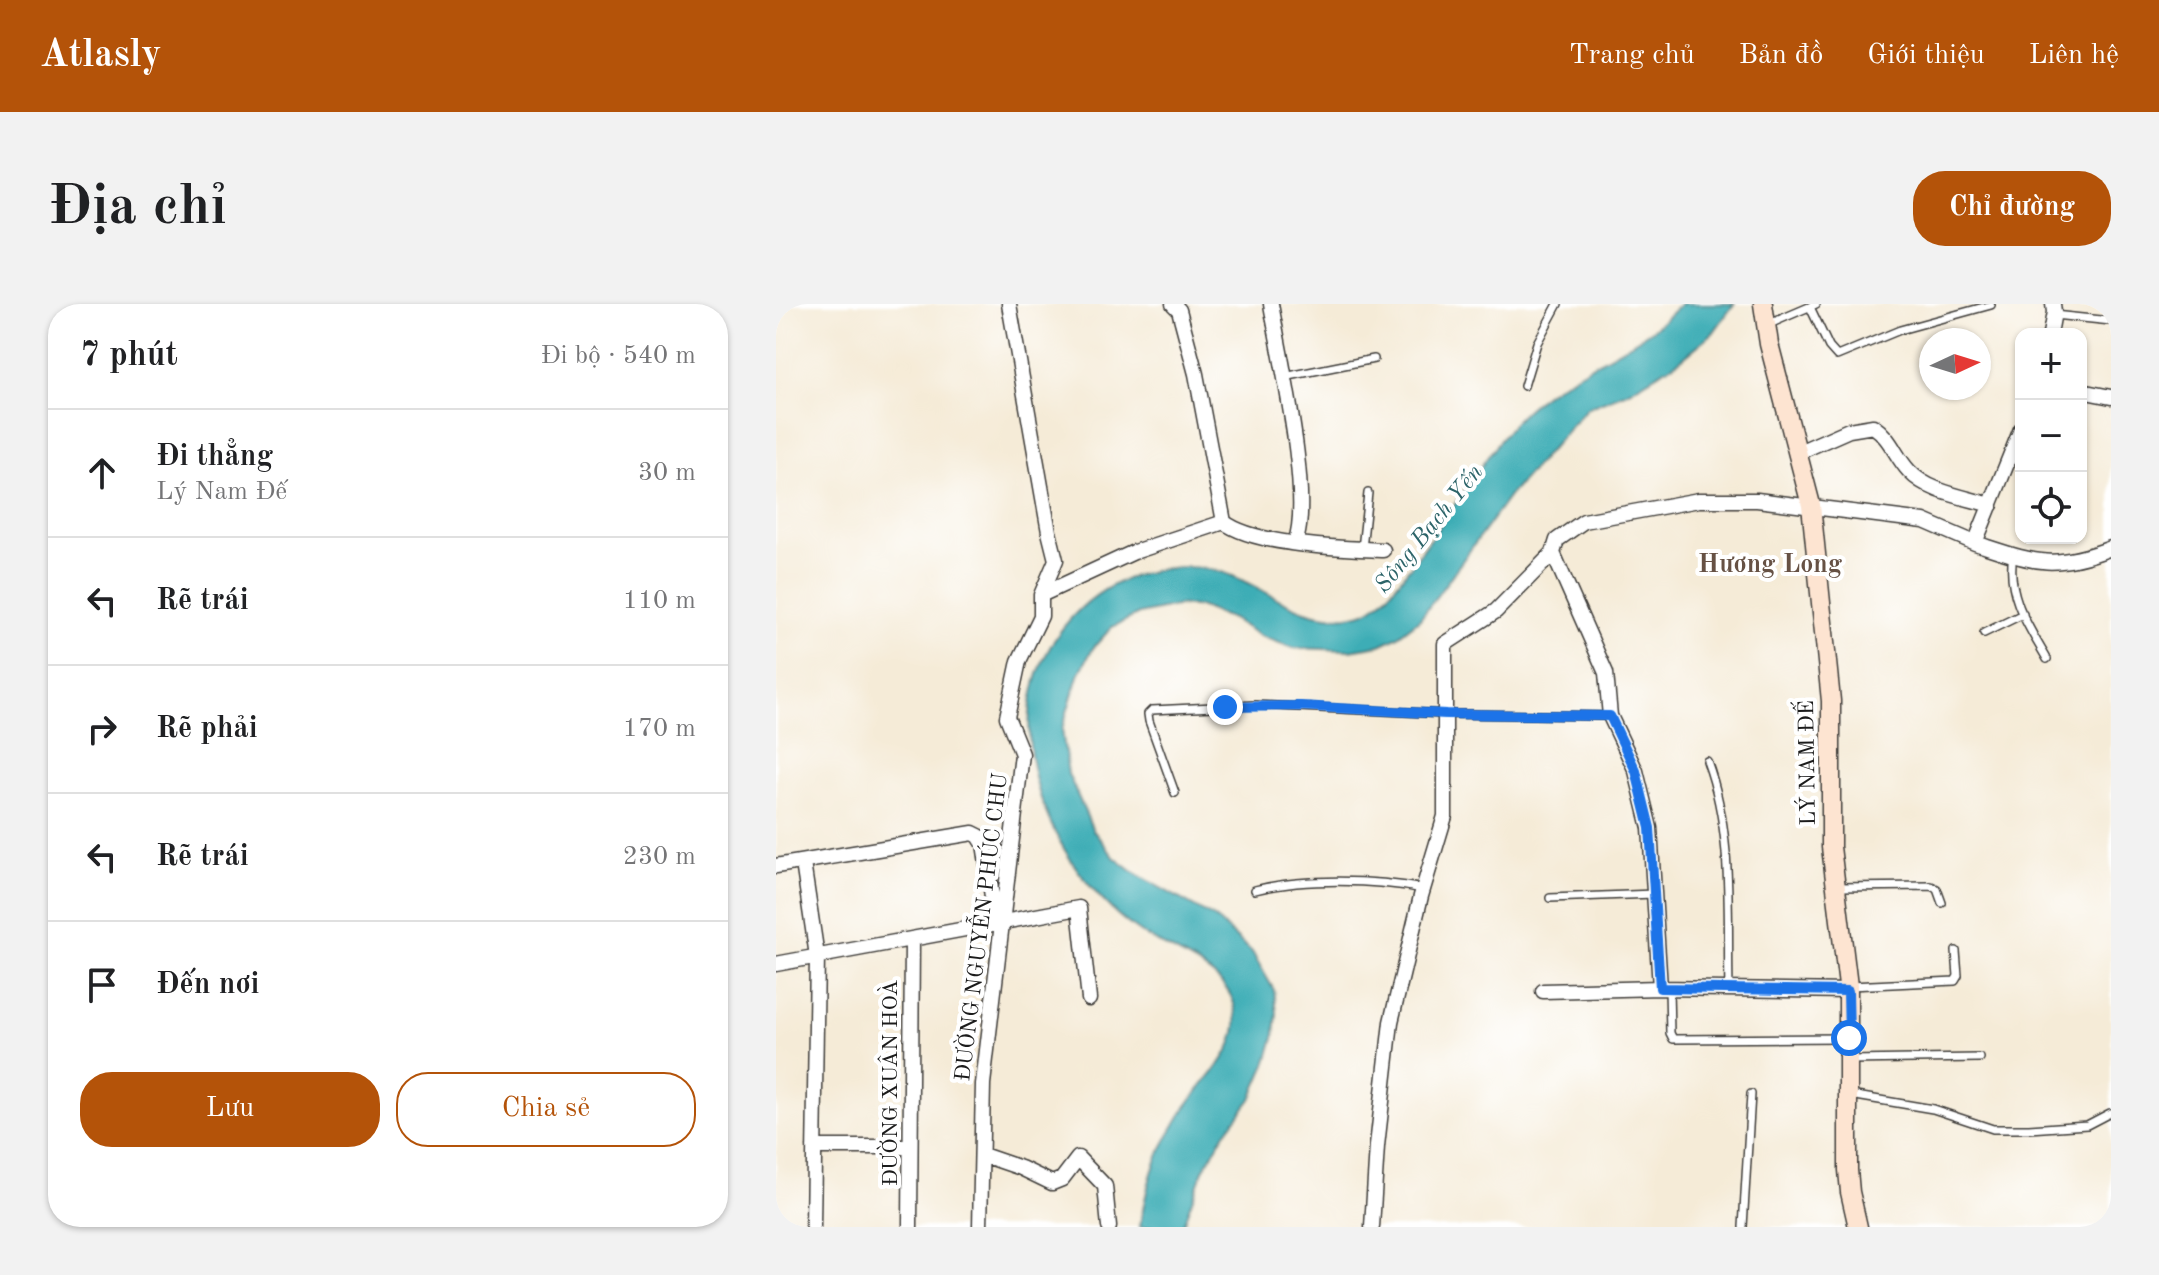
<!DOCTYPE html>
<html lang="vi">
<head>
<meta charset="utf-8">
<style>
  :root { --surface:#fff; --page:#f2f2f2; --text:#202124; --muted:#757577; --line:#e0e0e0; --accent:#b45309 }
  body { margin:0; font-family:"Old Standard TT",serif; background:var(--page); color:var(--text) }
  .controls { position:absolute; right:24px; top:24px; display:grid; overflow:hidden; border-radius:16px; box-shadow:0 2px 6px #0004 }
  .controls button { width:72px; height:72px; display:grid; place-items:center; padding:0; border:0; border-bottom:2px solid var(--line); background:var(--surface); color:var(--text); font:40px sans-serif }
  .compass { position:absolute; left:1143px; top:24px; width:72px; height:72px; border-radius:50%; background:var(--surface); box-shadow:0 2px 6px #0004; rotate:86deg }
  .stop { position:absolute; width:24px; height:24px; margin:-18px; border:6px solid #1a73e8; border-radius:50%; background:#fff }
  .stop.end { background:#1a73e8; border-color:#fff; box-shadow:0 2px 8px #0008 }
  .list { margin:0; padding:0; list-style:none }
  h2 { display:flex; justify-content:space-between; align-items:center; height:104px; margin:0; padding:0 32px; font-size:34px }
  h2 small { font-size:26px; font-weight:400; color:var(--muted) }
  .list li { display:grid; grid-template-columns:52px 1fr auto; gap:24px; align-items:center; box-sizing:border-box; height:128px; padding:0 32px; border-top:2px solid var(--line) }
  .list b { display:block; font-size:30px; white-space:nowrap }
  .list p { margin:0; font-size:26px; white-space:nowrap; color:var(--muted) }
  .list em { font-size:26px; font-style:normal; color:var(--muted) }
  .actions { display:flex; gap:16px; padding:24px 32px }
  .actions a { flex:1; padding:18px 0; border:2px solid var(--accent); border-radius:32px; text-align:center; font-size:28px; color:var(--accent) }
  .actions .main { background:var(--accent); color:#fff }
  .icon { flex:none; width:44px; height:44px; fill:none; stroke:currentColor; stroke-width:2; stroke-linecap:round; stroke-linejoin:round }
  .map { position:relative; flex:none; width:1335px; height:923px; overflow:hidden; border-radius:32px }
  header { display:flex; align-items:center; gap:48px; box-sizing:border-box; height:112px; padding:0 40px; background:var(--accent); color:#fff }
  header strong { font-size:38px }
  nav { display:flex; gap:44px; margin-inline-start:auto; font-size:28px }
  .intro { display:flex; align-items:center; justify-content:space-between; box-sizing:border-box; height:192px; padding:0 48px }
  h1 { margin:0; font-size:56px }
  .button { padding:20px 36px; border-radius:32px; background:var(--accent); color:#fff; font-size:28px; font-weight:700 }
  main { display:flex; gap:48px; padding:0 48px }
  aside { flex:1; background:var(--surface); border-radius:32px; box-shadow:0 2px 6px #0004 }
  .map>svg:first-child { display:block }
  .water { fill:#3cadb6; stroke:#2c6469; stroke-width:2 }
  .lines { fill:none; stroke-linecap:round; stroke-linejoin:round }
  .lane-casing { stroke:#3d3b38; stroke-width:10 }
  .street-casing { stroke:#3d3b38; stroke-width:17 }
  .secondary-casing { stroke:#3d3b38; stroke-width:21 }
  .lane { stroke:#fff; stroke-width:7 }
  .street { stroke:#fff; stroke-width:14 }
  .secondary { stroke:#fde4d1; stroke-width:18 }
  .route { stroke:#1a73e8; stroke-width:10 }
  .labels { text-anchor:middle; stroke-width:8; stroke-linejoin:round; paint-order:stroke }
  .street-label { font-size:22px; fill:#1c1c1c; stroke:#fff }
  .water-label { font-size:24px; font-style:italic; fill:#2c6469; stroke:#fff }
  .quarter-label { font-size:26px; font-weight:bold; fill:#665144; stroke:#fff }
</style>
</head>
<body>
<header>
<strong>Atlasly</strong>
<nav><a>Trang chủ</a><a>Bản đồ</a><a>Giới thiệu</a><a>Liên hệ</a></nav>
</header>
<div class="intro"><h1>Địa chỉ</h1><a class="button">Chỉ đường</a></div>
<main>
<aside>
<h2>7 phút<small>Đi bộ · 540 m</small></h2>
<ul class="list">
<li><svg class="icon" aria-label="ahead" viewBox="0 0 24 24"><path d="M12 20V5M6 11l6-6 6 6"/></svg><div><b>Đi thẳng</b><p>Lý Nam Đế</p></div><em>30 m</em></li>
<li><svg class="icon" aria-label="left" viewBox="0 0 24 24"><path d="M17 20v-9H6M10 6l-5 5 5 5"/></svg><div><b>Rẽ trái</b></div><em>110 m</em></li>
<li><svg class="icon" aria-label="right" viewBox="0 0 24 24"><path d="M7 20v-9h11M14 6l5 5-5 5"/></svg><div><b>Rẽ phải</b></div><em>170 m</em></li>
<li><svg class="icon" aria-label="left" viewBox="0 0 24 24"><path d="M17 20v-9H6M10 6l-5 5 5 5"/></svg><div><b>Rẽ trái</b></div><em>230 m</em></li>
<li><svg class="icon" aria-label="arrive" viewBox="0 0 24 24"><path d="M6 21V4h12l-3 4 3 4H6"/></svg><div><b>Đến nơi</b></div></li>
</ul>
<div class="actions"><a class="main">Lưu</a><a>Chia sẻ</a></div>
</aside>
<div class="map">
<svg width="1335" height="923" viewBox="0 0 1335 923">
  <rect width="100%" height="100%" fill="#fff"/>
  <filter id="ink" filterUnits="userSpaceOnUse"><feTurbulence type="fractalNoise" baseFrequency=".0125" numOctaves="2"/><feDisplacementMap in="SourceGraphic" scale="16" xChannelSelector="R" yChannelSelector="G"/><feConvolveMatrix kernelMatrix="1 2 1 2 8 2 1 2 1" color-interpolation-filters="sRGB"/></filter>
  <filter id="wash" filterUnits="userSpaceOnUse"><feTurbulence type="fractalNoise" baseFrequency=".006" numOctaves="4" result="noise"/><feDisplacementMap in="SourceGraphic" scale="32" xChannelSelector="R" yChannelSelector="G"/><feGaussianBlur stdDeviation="1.8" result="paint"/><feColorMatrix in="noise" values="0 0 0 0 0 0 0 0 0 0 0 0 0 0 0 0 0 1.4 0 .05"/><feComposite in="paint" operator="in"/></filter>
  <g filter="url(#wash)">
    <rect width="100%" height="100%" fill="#f5ebd7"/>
    <path class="water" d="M905,0H958L937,29L904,56L851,88L811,104L734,191L644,315L621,333L604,341L574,346L518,344L484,332L456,315L425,303L404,301L363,310L336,323L317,344L302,372L286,425L292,470L317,526L339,554L360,570L440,615L476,648L498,686L501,709L499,730L491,758L475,795L448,830L427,866L406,923H364C368,897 374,867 386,844C394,829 403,812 413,799C435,769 470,741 458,700C448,663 387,646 358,624C263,553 206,397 305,304C343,268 409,251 459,273C498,290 533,320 578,311C585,310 594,306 599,302C613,293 623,276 634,263C668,219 696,172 730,128C768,78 828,60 877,25C887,18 896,8 905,0Z"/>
  </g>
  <g filter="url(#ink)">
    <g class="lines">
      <g class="lane-casing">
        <path id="lane" d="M1034,3L1053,43L1061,52L1124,26L1215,1
          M1278,11L1335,17
          M991,21L1040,0
          M508,73L598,55
          M748,82L761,39L782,0
          M586,245L592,189
          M1237,251C1230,290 1252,322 1271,355
          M1208,329L1247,310
          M931,457C958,530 951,609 953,685
          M399,489L373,417L372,410L376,406L479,401L670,410L834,412
          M1062,583L1155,582L1161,585L1166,599
          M479,586C526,574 599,575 647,585
          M774,594L878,590
          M1074,682L1179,677L1182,672L1180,647
          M893,684L894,729L897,735L1071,734
          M1074,756L1204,754
          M1074,791L1157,805L1217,825H1253L1311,821L1334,809
          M967,923L975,790"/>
      </g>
      <g class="street-casing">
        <path id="street" d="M397,0L403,6L420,70L448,218C479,242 567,244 607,246
          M495,0C504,53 537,194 519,239
          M1274,30L1278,8L1277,0
          M1305,87L1335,93
          M1023,148L1073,126L1097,122C1115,134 1119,152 1133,167C1152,188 1188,193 1215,201
          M1199,239C1258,258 1275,267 1335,244
          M777,249L830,369L834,412L860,467L874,524L884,684
          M265,291L358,248L448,218
          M27,559L41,652L37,923
          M0,562L197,529L203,532L208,540L220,619
          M0,660L303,604L313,695
          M767,687L884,684L1072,687
          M38,843H134
          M207,851L245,864L276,879L286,875L302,854L329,882L333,923
          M134,923L136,635
          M204,923L207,780L246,450L231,413L243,357L265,312V291L280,256L273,228L233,0
          M596,923L601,842L615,718L645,592L669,512V340L720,307L777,249L781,236L808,217L923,196H981L1148,217L1199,239L1245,125"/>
      </g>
      <g class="secondary-casing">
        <path id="secondary" d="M987,0L993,40L1035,201L1055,397V543L1072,682V866L1074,888L1082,923"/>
      </g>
      <use href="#lane" class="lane"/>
      <use href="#street" class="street"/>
      <use href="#secondary" class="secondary"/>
    </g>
  </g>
  <g class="lines" filter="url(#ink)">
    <path class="route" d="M449,403L524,402L670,410L834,412L860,467L874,524L884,684L1072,687L1073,734"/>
  </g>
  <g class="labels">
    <g class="street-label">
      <text transform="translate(1030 459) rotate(-91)" y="8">LÝ NAM ĐẾ</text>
      <text transform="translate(204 623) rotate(-83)" y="8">ĐƯỜNG NGUYỄN PHÚC CHU</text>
      <text transform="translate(113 779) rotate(-90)" y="8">ĐƯỜNG XUÂN HOÀ</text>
    </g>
    <g class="water-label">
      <text transform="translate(652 224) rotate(-51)" y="8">Sông Bạch Yến</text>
    </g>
    <g class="quarter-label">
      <text x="994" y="268">Hương Long</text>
    </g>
  </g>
</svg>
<div class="controls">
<button>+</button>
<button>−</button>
<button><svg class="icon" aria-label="locate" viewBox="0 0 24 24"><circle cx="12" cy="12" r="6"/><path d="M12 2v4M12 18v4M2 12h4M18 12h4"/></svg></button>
</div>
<svg class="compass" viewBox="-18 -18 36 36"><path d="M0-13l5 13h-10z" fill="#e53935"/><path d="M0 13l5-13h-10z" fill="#757577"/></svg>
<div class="stop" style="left:1073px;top:734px"></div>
<div class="stop end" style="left:449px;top:403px"></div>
</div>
</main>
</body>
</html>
